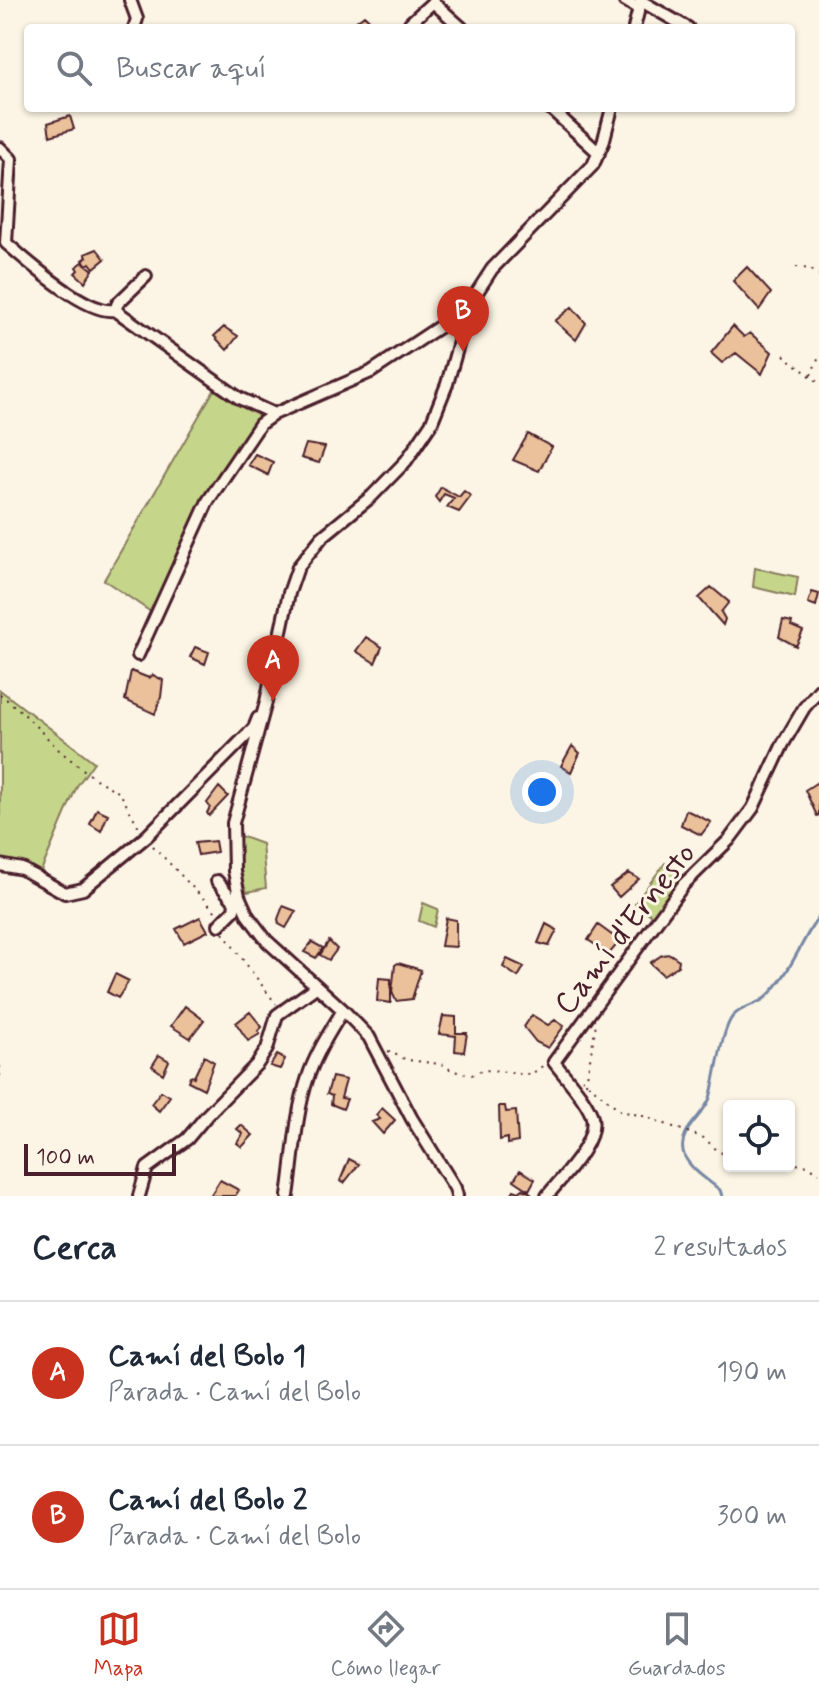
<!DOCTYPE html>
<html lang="es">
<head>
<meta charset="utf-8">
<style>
  :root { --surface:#fff; --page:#f6f6f7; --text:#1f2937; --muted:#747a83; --line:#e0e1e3; --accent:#c8321e }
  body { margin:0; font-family:Mynerve,sans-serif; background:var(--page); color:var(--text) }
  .controls { position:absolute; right:24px; bottom:24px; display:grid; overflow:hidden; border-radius:8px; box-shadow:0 2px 6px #0004 }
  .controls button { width:72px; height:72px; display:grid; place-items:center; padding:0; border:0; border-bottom:2px solid var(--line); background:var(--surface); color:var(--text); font:40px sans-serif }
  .scale { position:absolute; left:24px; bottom:20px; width:152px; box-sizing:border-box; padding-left:8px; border:4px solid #4a1f2b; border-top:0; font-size:22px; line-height:28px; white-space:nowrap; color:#4a1f2b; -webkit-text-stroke:6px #fcf5e5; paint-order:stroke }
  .you { position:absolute; left:542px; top:792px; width:28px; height:28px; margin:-20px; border:6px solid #fff; border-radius:50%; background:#1a73e8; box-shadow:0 0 0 12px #1a73e833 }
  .badge { display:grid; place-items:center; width:52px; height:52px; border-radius:50%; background:var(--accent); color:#fff; font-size:26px; font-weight:700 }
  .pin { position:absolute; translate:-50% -66px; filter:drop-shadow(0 2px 4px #0008) }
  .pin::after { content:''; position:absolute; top:42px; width:28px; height:24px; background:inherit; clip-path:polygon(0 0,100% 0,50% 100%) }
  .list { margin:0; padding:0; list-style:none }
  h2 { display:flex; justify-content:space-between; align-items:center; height:104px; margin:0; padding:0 32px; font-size:34px }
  h2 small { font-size:26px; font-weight:400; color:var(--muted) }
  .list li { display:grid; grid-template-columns:52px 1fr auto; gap:24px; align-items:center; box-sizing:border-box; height:144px; padding:0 32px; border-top:2px solid var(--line) }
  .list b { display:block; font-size:30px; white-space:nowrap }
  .list p { margin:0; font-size:26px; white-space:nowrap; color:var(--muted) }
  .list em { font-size:26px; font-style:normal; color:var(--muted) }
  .icon { flex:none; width:44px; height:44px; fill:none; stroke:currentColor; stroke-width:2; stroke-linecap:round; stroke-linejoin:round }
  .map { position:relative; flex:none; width:819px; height:1196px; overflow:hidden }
  .search { position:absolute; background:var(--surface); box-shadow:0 2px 6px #0004; left:24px; right:24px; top:24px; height:88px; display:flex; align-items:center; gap:20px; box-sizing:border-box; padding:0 28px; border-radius:8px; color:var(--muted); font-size:30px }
  .sheet { height:392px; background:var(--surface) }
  nav { display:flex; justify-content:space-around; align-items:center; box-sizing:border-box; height:112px; border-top:2px solid var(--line); background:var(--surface); font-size:22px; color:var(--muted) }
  nav a { display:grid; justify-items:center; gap:4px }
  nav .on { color:var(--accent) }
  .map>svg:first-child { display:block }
  .green { fill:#c5d68b; stroke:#887a5b; stroke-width:2 }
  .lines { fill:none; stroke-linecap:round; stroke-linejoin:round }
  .stream { stroke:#7787a4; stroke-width:3 }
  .building { fill:#eac19a; stroke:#4a1f2b; stroke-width:2 }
  .minor-casing { stroke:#4a1f2b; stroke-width:16 }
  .path { stroke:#4a1f2b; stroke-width:2; stroke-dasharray:2 6; stroke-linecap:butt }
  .minor { stroke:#fcf5e5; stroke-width:10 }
  .labels { text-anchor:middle; stroke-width:6; stroke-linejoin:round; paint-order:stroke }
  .street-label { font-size:32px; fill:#4a1f2b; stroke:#fcf5e5 }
</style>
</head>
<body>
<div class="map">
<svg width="819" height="1196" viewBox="0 0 819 1196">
  <rect width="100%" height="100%" fill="#fcf5e5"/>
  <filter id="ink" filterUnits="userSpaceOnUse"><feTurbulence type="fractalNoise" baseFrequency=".0125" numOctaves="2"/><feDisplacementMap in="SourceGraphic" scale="16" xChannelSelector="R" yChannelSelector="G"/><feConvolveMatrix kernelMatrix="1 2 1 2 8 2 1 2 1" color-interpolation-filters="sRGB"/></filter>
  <g filter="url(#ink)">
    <path class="green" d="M214,390L259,416L223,469L194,518L151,612L104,580Z
      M755,568L798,577L795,597L753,587Z
      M0,690L94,762L77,786L41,871L0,859Z
      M235,834L262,844L266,888L247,892L239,874Z
      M665,863L684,876L654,917L635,903Z
      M423,903L438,909L434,927L419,921Z"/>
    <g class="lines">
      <path class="stream" d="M722,1196L720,1190C708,1180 686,1167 683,1151C679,1129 703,1117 710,1098C716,1079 721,1030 733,1016C741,1007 756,1005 765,998C789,977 801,941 819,916"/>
    </g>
    <path class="building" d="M364,15L378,28L350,26Z
      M70,116L74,129L50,136L48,123Z
      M97,249L105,259L94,268L90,263L87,265L83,260L87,257L85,254Z
      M83,262L93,270L85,282L75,273L78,270L76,267Z
      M747,267L771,293L759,310L733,281Z
      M572,307L586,323L576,340L555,321Z
      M733,326L744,337L750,333L772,352L762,374L736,353L722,363L711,353Z
      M224,327L238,336L227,350L214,336Z
      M528,434L552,447L539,471L513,460Z
      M306,444L325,447L319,463L301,458Z
      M255,454L273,462L268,475L248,465Z
      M441,487L459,497L464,491L471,496L459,512L447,507L454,498L444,494L439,502L435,497Z
      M711,587L729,602L721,612L725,619L723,625L699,598Z
      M812,592L819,594L816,606L808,603Z
      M783,620L792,622L791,626L803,631L796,646L779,637Z
      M366,637L382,647L375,663L356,651Z
      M195,647L209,652L205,664L190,657Z
      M131,671L149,678L153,675L163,680L161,697L155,714L125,700Z
      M572,746L580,753L571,772L561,766Z
      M819,781V815L817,816L805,790Z
      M219,787L228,796L209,816L207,813L210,807L207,803Z
      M97,809L108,814L101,831L90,824Z
      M686,810L711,822L701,835L681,825Z
      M215,841L217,852L198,855L195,843Z
      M629,873L639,879L619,897L610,887Z
      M283,906L296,911L286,928L279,924L278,919Z
      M200,917L208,931L184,943L176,929Z
      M446,918L456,920V947L441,946Z
      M546,924L557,930L549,946L538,943Z
      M598,925L620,941L609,954L588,940Z
      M329,941L337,949L329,960L320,955Z
      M312,942L323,948L316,958L304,952Z
      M670,954L679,960L678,966L663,975L650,963L662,955Z
      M507,959L524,967L518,977L503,967Z
      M398,963L421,970L412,999L396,1001L392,992L395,965Z
      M115,974L129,981L118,998L107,992Z
      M379,978L391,979V1003L377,1001Z
      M185,1006L204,1020L190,1038L171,1026Z
      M250,1012L262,1027L258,1031L260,1034L248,1041L236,1023Z
      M532,1015L548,1025L555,1020L564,1026L548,1048L536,1042L524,1027Z
      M443,1016L456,1017V1033H467L464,1052L455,1051L456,1036L439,1034Z
      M159,1055L169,1061L163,1074L152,1066Z
      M277,1055L285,1059L280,1069L270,1066Z
      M204,1056L214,1062L204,1089L188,1081L190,1076L194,1077Z
      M332,1077L346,1080L341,1098L347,1099L343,1109L331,1104L332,1096L327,1094Z
      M161,1091L170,1096L159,1111L151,1104Z
      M499,1106H505L506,1112L516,1111L518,1142L507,1144V1138L500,1140Z
      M382,1108L395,1120L383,1134L372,1122L380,1119L376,1115Z
      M241,1125L253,1135L242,1147L237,1143L243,1134L237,1129Z
      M349,1159L359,1164L344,1183L340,1181Z
      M520,1170L535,1179L529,1190L514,1180Z
      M220,1180L239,1190L235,1196H210Z
      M523,1189L531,1193L528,1196H510L514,1190L519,1192Z"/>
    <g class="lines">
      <g class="minor-casing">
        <path id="minor" d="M130,0L137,19L134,28
          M624,0L639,9
          M641,1L688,28
          M410,23L433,2L462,28
          M634,28L641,0
          M550,108L599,153
          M0,148L11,159L6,243C28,262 87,315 115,310
          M146,276L118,303L115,310L239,398L274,414
          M138,655L208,501L260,424L274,414L371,372L445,323L459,317L466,308
          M0,865L22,869L65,893L83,889L147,836L254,728L258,718
          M217,881L235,902L234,910L219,925
          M139,1196L147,1168L187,1139L208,1114L258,1063L267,1049L277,1015L316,987
          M288,1196C294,1157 295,1115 308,1077C316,1053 330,1032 343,1010
          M457,1196L455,1188L412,1119L369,1037L343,1010L267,941L248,916L239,896L234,871L233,823L266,702L289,593L298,567L322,537L372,496L406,461L431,424L447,384L470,303L492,269L593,165L603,143L612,108
          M547,1196C562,1177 601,1140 591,1114C583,1095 566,1078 554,1062L684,884L729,840L753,808L783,744L804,708L819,690"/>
      </g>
      <path class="path" d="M796,267L810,269L819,275
        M784,355L819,383
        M811,375L819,356
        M0,694L23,713L60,751L94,778L120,793L140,829
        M153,846L218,914
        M223,933L276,1004
        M388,1051L407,1060L441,1064L453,1071L472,1075C495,1060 525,1087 543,1065
        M0,1066V1076
        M582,1079L621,1111L643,1116L704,1138L719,1152L729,1155
        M586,1083L596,1023
        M789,1163L809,1166L819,1173"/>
      <use href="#minor" class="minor"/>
    </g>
  </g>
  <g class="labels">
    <g class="street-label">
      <text transform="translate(624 928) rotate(-52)" y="11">Camí d'Ernesto</text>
    </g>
  </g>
</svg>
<div class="controls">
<button><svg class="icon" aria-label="locate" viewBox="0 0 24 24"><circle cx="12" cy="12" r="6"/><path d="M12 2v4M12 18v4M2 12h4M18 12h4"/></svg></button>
</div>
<div class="scale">100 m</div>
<div class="you"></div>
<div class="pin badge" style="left:273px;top:701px">A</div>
<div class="pin badge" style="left:463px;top:352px">B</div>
<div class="search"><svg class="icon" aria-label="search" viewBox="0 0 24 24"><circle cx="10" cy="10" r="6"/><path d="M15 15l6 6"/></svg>Buscar aquí</div>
</div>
<section class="sheet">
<h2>Cerca<small>2 resultados</small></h2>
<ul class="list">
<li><span class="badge">A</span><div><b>Camí del Bolo 1</b><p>Parada · Camí del Bolo</p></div><em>190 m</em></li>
<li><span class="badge">B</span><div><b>Camí del Bolo 2</b><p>Parada · Camí del Bolo</p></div><em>300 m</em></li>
</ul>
</section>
<nav>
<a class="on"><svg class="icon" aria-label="map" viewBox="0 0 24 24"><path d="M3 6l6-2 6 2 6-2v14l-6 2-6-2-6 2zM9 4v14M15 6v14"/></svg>Mapa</a>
<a><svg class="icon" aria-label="directions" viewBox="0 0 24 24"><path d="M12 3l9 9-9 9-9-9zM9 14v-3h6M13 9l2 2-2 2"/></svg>Cómo llegar</a>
<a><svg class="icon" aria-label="saved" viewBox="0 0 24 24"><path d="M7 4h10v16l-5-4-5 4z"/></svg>Guardados</a>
</nav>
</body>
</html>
